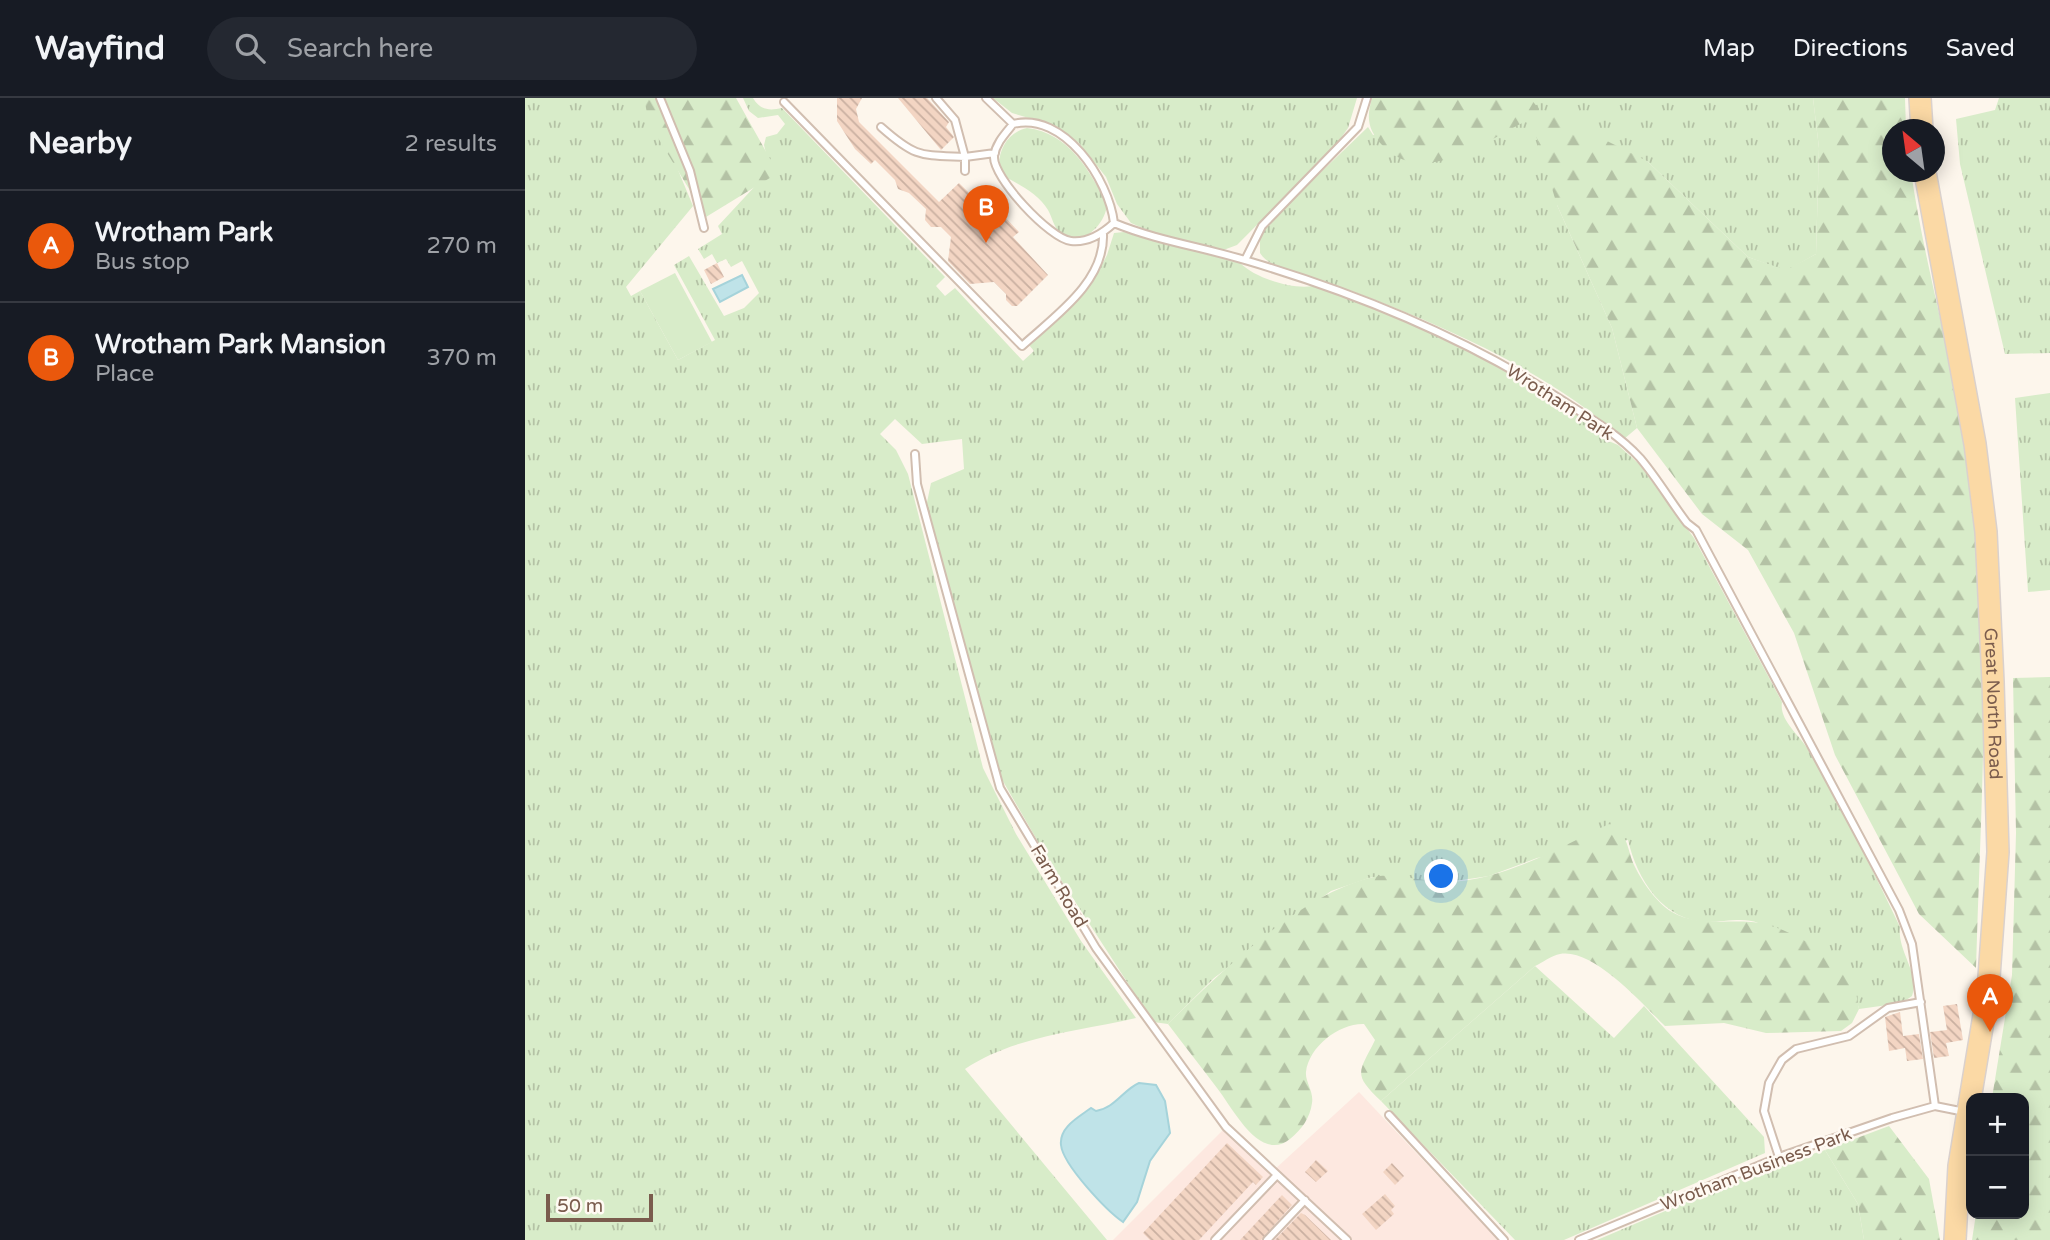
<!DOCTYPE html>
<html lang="en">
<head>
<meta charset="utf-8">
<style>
  :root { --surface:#171b24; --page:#242831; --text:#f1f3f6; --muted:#9ea1a6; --line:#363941; --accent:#ea580c }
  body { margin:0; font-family:"Varela Round",sans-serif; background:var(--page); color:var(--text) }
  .controls { position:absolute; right:21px; bottom:21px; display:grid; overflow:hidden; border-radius:14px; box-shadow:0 4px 18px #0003 }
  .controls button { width:63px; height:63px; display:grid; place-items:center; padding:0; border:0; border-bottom:2px solid var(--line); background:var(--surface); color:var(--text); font:35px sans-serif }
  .compass { position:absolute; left:1357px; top:21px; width:63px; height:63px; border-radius:50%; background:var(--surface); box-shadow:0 4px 18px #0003; rotate:331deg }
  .scale { position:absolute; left:21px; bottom:18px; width:107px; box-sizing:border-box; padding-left:7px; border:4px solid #7a5c4d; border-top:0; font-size:19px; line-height:24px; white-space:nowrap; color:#7a5c4d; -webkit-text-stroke:5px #fffaf3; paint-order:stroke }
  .you { position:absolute; left:917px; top:779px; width:24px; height:24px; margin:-18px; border:5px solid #fff; border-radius:50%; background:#1a73e8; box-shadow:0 0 0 10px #1a73e833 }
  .badge { display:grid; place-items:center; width:46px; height:46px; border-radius:50%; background:var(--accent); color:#fff; font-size:23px; font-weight:700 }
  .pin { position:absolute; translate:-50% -58px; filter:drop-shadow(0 2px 4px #0008) }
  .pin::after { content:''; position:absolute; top:37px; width:24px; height:21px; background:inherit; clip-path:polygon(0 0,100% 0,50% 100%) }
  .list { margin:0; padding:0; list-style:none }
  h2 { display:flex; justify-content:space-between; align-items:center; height:91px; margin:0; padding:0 28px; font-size:30px }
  h2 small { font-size:23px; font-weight:400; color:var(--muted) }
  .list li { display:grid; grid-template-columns:46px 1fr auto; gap:21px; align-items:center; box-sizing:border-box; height:112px; padding:0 28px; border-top:2px solid var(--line) }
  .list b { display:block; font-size:26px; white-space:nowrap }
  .list p { margin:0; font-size:23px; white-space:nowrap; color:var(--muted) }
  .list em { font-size:23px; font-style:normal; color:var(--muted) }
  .icon { flex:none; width:38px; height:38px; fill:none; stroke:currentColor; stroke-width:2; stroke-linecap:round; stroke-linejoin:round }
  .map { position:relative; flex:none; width:1525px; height:1142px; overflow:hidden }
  header { display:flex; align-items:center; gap:42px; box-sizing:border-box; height:98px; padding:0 35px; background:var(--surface); border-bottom:2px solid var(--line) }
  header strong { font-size:33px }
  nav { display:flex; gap:38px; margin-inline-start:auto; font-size:24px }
  .search { width:490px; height:63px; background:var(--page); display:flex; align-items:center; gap:18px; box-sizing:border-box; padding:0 24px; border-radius:38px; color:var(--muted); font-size:26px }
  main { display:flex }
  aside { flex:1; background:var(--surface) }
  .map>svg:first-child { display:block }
  .commercial { fill:#fde8e0 }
  .grass { fill:url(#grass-tufts) }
  .forest { fill:url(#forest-firs) }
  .pitch { fill:#d8ecc9 }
  .water { fill:#bfe3e8; stroke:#a5d3da; stroke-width:2 }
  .building { fill:url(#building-back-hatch) }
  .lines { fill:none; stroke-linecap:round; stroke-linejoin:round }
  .service-casing { stroke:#d1beb0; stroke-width:10 }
  .primary-casing { stroke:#dad1cd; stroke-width:24 }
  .service { stroke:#fff; stroke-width:6 }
  .primary { stroke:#fbd9a5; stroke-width:21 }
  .labels { text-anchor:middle; stroke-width:5; stroke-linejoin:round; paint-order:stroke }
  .street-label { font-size:18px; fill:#7a5c4d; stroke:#fffaf3 }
</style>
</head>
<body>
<header>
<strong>Wayfind</strong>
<div class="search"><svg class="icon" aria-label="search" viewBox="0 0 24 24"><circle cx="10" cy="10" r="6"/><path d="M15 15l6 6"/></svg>Search here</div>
<nav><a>Map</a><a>Directions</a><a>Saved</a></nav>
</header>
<main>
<aside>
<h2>Nearby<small>2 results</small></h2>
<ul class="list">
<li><span class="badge">A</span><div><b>Wrotham Park</b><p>Bus stop</p></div><em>270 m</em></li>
<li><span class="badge">B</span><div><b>Wrotham Park Mansion</b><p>Place</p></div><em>370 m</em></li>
</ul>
</aside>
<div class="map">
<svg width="1525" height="1142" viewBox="0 0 1525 1142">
  <defs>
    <pattern id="grass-tufts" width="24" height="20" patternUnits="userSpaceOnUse" patternTransform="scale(1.75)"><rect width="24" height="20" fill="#d8ecc9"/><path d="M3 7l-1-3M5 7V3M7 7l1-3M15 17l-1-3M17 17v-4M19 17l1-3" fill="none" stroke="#b4c2a5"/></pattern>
    <pattern id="forest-firs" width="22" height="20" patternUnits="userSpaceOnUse" patternTransform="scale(1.75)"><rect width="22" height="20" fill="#d8ecc9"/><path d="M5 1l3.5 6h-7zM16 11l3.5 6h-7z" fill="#b4c2a5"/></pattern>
    <pattern id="building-back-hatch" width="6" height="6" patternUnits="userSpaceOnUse" patternTransform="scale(1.75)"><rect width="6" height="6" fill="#f3d5c3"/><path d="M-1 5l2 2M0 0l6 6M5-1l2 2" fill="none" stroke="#cab0a1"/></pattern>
  </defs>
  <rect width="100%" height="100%" fill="#fdf6ec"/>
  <path class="commercial" d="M834,994L973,1142H588L701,1029L749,1072Z"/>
  <path class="grass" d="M0,0H123L168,108L101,189L106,198L115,193L153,262L190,242L149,167L164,158L199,218L219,210L234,195L217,163L206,169L201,161L192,165L187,156L179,161L173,151L197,136L193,128L245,72L239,47L241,39L252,36L260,26L253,17L233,20L224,13L218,0H228C235,12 244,13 257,10L420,179L411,188L420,198L430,190L498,263L509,253L504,247L569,182L582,157L589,135L599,134L715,165C730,180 768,192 788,188L868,216L932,246L1054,315L1079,341L1093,347L1114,366L1169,440L1257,604C1254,623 1274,636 1284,653C1317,711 1347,770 1375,829C1372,854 1395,874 1387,898L1377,905L1334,911L1326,881C1296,863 1265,840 1233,825C1220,819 1198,824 1184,824C1138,824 1112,781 1103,742L1012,760L964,778L924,784L847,779L806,793L689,880L643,926L628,924L527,768L475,678L401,409L406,385L439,371L437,341L397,346L370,321L355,336L371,352L383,376L458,670L491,736L556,843L611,920C555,933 489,938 440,971L582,1142H0Z
    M468,0H832L823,30L811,47L712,147L693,154L643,141L606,125L592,106L581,79L554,45L531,28L487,15Z
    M991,0H1288L1294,50L1291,156L1261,173L1223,159L1122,63L1032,107L1087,230L1112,330L1099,341C1023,274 926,231 832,195C807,185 748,176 735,155V137L743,125L843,29L848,37Z
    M1474,0H1525V255L1480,256L1435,66L1431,21L1470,12Z
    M502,30C544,35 564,72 582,106C581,126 557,151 536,136C529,130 527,119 523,112C513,95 491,85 475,76C471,55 481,35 502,30Z
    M1525,295V492L1503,494L1490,300Z
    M1010,868L1089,940L1119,908L1239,1039L1240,1055L1039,1142H990L856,1003Z
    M1300,1052L1333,1106L1339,1142H1072L1232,1074Z"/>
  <path class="forest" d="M119,0H211L253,75L181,119L124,25Z
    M847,0H1005L1014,11L1007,21L1032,18L1122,63L1223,159L1261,172L1291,156L1294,50L1288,0H1380L1381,31L1367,32V74H1386C1404,195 1444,315 1454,437C1465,581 1455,726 1451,870L1394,816L1310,657L1269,535L1223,452L1177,416L1112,330L1087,230L1032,107L1006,21C965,39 901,92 858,48C843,32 841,21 847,0Z
    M1525,579V1142H1447L1451,1116H1499V1000H1467L1487,877L1491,735L1488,580Z
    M1084,726C1105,737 1101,750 1110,769C1118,785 1132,805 1147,814C1172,828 1200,822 1226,824C1255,825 1310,856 1326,880C1331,888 1332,902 1334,911L1327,925L1316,933L1241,935L1199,925L1140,928C1118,907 1069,850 1035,856C1027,857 1017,865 1010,868L856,1003C827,975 834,975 850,942L839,926C815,925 784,948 781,974C780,984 789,994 787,1005C785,1020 777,1031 765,1041C735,1065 709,1012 692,990C676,969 659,947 643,926C694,875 774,798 844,780C869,773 899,785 924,784C981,781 1034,750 1084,726Z
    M1364,1028L1404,1081L1415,1142H1339L1333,1106L1300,1052Z"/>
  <path class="pitch" d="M150,175L187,244L153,262L115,193Z"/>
  <path class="water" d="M217,177L223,189L195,204L188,191Z
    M614,985L631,987L640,1003L645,1035L625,1063L612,1104L598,1124C582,1113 538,1067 536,1047C534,1029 554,1019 566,1010L571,1013C590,1010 598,992 614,985Z"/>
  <path class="building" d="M312,0H337L331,11L334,24L414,104L434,85L471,121L477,116L494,134L488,139L523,177L492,208H487L481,202V196L469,184L445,186L423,163L426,139L416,129H406L400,122L401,111L384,95L373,91L370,82L350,62L346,66L330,51L312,23Z
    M373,0H402L424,24L421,29L429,39L416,52Z
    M192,165L199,179L186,186L179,172Z
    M1432,906L1438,942L1421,945L1424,958L1409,960L1405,934L1422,932L1418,908Z
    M1375,914L1378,938L1394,936L1398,961L1382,963L1380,950L1364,953L1360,919Z
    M702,1045L738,1079L731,1087L728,1084L674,1142H625L618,1135Z
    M791,1062L803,1073L791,1084L780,1074Z
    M867,1065L879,1078L870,1087L858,1074Z
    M860,1096L870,1108L866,1112L869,1116L851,1132L837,1116Z
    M757,1097L767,1107L736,1142H715Z
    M776,1115L780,1117L806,1142H750Z"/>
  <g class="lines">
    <g class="service-casing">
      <path id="service" d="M135,0L165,73L179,130
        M411,0L430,22L440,59L470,55
        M461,0L488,26C480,36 471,45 469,58C467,79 525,141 546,143C563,145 577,136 589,125C633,143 678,149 723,163C835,196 944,241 1043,306C1067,321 1095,338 1115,360C1132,380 1146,404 1162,425L1171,432L1374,812L1387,846L1410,1008
        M259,4L497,248C530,218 580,184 578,136
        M488,26C539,13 584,82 589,125
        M356,29C391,60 395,57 440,59V73
        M720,162L737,128L833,29L842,0
        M390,356L392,386L475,690L571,850L701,1029L822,1142
        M864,1017L979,1142
        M1254,1059L1239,1013L1244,985L1257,962L1271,951L1324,938L1363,910L1396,904
        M690,1142L752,1077
        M742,1142L780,1102
        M1054,1142L1254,1059L1367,1020L1410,1008L1440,1014"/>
    </g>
    <g class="primary-casing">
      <g id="primary">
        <path d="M1395,0L1397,32"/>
        <path id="s1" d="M1400,74L1450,346L1461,434L1468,584L1473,754L1463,893L1434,1068L1430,1142"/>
      </g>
    </g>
    <use href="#service" class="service"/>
    <use href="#primary" class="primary"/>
  </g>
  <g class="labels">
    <g class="street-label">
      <text transform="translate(1035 304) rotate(33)" y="6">Wrotham Park</text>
      <text dy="6" stroke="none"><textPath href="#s1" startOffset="537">Great North Road</textPath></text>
      <text transform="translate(534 788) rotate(59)" y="6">Farm Road</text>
      <text transform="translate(1231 1071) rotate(-21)" y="6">Wrotham Business Park</text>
    </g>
  </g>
</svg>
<div class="controls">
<button>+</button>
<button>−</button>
</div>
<svg class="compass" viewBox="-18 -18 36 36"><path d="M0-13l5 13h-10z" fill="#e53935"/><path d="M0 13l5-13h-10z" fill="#9ea1a6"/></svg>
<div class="scale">50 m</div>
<div class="you"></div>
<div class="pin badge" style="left:1465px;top:934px">A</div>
<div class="pin badge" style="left:461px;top:145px">B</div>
</div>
</main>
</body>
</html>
